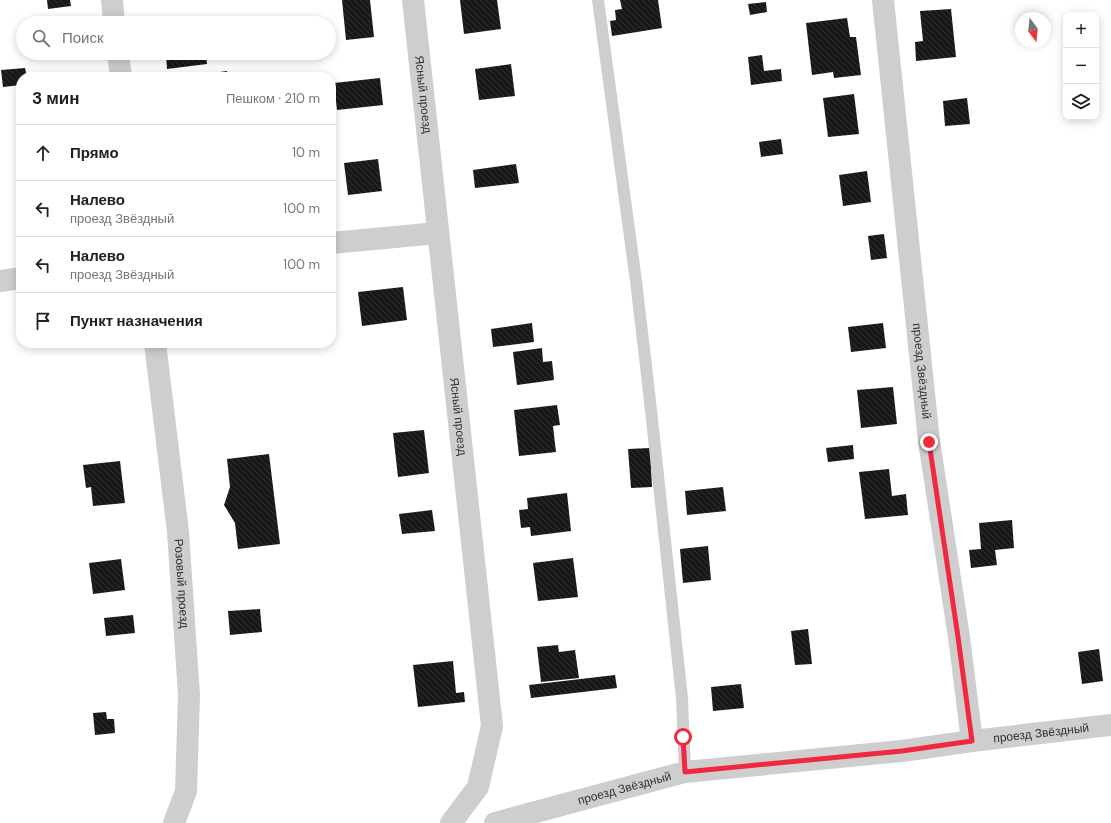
<!DOCTYPE html>
<html lang="ru">
<head>
<meta charset="utf-8">
<style>
  :root { --surface:#fff; --page:#f2f2f2; --text:#202124; --muted:#757577; --line:#e0e0e0 }
  body { margin:0; font-family:"DM Sans",sans-serif; background:var(--page); color:var(--text) }
  .controls { position:absolute; right:12px; top:12px; display:grid; overflow:hidden; border-radius:8px; box-shadow:0 2px 10px #0003 }
  .controls button { width:36px; height:36px; display:grid; place-items:center; padding:0; border:0; border-bottom:1px solid var(--line); background:var(--surface); color:var(--text); font:20px sans-serif }
  .compass { position:absolute; left:1015px; top:12px; width:36px; height:36px; border-radius:50%; background:var(--surface); box-shadow:0 2px 10px #0003; rotate:165deg }
  .stop { position:absolute; width:12px; height:12px; margin:-9px; border:3px solid #f1293f; border-radius:50%; background:#fff }
  .stop.end { background:#f1293f; border-color:#fff; box-shadow:0 1px 4px #0008 }
  .list { margin:0; padding:0; list-style:none }
  h2 { display:flex; justify-content:space-between; align-items:center; height:52px; margin:0; padding:0 16px; font-size:17px }
  h2 small { font-size:13px; font-weight:400; color:var(--muted) }
  .list li { display:grid; grid-template-columns:26px 1fr auto; gap:12px; align-items:center; box-sizing:border-box; height:56px; padding:0 16px; border-top:1px solid var(--line) }
  .list b { display:block; font-size:15px; white-space:nowrap }
  .list p { margin:0; font-size:13px; white-space:nowrap; color:var(--muted) }
  .list em { font-size:13px; font-style:normal; color:var(--muted) }
  .icon { flex:none; width:22px; height:22px; fill:none; stroke:currentColor; stroke-width:2; stroke-linecap:round; stroke-linejoin:round }
  .map { position:relative; flex:none; width:1111px; height:823px; overflow:hidden }
  .search { position:absolute; background:var(--surface); box-shadow:0 2px 10px #0003; left:16px; top:16px; width:320px; height:44px; display:flex; align-items:center; gap:10px; box-sizing:border-box; padding:0 14px; border-radius:22px; color:var(--muted); font-size:15px }
  .panel { position:absolute; background:var(--surface); box-shadow:0 2px 10px #0003; left:16px; top:72px; width:320px; height:276px; border-radius:16px }
  .map>svg:first-child { display:block }
  .building { fill:url(#building-back-hatch) }
  .lines { fill:none; stroke-linecap:round; stroke-linejoin:round }
  .service { stroke:#cecece; stroke-width:12 }
  .minor { stroke:#cecece; stroke-width:22 }
  .route { stroke:#f1293f; stroke-width:5 }
  .labels { text-anchor:middle; stroke-width:4; stroke-linejoin:round; paint-order:stroke }
  .street-label { font-size:12px; fill:#313131; stroke:#fff }
</style>
</head>
<body>
<div class="map">
<svg width="1111" height="823" viewBox="0 0 1111 823">
  <defs>
    <pattern id="building-back-hatch" width="6" height="6" patternUnits="userSpaceOnUse"><rect width="6" height="6" fill="#181818"/><path d="M-1 5l2 2M0 0l6 6M5-1l2 2" fill="none" stroke="#313131"/></pattern>
  </defs>
  <rect width="100%" height="100%" fill="#fff"/>
  <path class="building" d="M47,0H70L71,6L48,9Z
    M342,0H370L374,37L346,40Z
    M460,0H497L501,29L464,34Z
    M620,0H658L662,28L612,36L610,21L616,20L615,10L622,9Z
    M766,2L767,12L750,15L748,4Z
    M951,9L956,57L916,61L915,42L923,41L920,11Z
    M847,18L850,37H856L861,75L834,78L833,72L812,75L806,23Z
    M202,20V23H187V22Z
    M166,53H206L207,64L167,69Z
    M762,55L764,71L781,69L782,81L751,85L748,57Z
    M511,64L515,96L479,100L475,69Z
    M25,68L27,77H21V85L3,87L1,70Z
    M227,71L228,77H206V74Z
    M380,78L383,105L337,110L334,83Z
    M854,94L859,134L828,137L823,98Z
    M967,98L970,124L945,126L943,101Z
    M781,139L783,154L761,157L759,142Z
    M378,159L382,191L348,195L344,163Z
    M516,164L519,183L475,188L473,170Z
    M867,171L871,202L843,206L839,175Z
    M884,234L887,258L871,260L868,236Z
    M403,287L407,320L362,326L358,292Z
    M532,323L534,342L493,347L491,329Z
    M883,323L886,348L851,352L848,327Z
    M542,348L543,362L552,361L554,380L517,385L513,352Z
    M893,387L897,424L861,428L857,390Z
    M557,405L560,425L553,426L556,452L519,456L514,410Z
    M424,430L429,473L398,477L393,433Z
    M853,445L854,459L828,462L826,448Z
    M650,448L652,487L631,488L628,449Z
    M269,454L280,544L238,549L235,523L224,505L230,487L227,459Z
    M120,461L125,503L93,506L91,487L86,488L83,465Z
    M889,469L892,496L906,494L908,515L865,519L859,472Z
    M723,487L726,511L687,515L685,491Z
    M567,493L571,531L531,536L530,527L521,528L519,510L528,509L527,498Z
    M432,510L435,531L402,534L399,514Z
    M1012,520L1014,548L995,550L997,565L971,568L969,550L981,549L979,523Z
    M708,546L711,580L683,583L680,549Z
    M573,558L578,597L538,601L533,563Z
    M121,559L125,590L93,594L89,563Z
    M260,609L262,632L230,635L228,611Z
    M133,615L135,633L106,636L104,618Z
    M808,629L812,664L795,665L791,631Z
    M558,645L559,652L575,650L579,678L541,682L537,647Z
    M1099,649L1103,681L1082,684L1078,652Z
    M453,661L456,693L464,692L465,702L418,707L413,665Z
    M615,675L617,688L531,698L529,685Z
    M741,684L744,708L713,711L711,687Z
    M106,712L107,719H114L115,733L95,735L93,713Z"/>
  <g class="lines">
    <path class="service" d="M598,0L636,281L649,392L682,698L685,772"/>
    <g class="minor">
      <path d="M112,0L114,23"/>
      <path id="s1" d="M413,0L492,726L478,787L451,823"/>
      <path id="s2" d="M883,0L929,441L959,637L972,741"/>
      <path d="M118,53L121,77"/>
      <path d="M331,243L438,233"/>
      <path d="M0,281L21,278"/>
      <path id="s3" d="M155,343L178,532L189,695L186,791L174,823"/>
      <path id="s4" d="M495,823L685,772L902,751L972,741L1111,725"/>
    </g>
  </g>
  <g class="lines">
    <path class="route" d="M683,737L685,772L902,751L972,741L958,637L929,442"/>
  </g>
  <g class="labels">
    <g class="street-label">
      <text dy="4" stroke="none"><textPath href="#s1" startOffset="95">Ясный проезд</textPath></text>
      <text dy="4" stroke="none"><textPath href="#s2" startOffset="373">проезд Звёздный</textPath></text>
      <text dy="4" stroke="none"><textPath href="#s1" startOffset="419">Ясный проезд</textPath></text>
      <text dy="4" stroke="none"><textPath href="#s3" startOffset="242">Розовый проезд</textPath></text>
      <text dy="4" stroke="none"><textPath href="#s4" startOffset="555">проезд Звёздный</textPath></text>
      <text dy="4" stroke="none"><textPath href="#s4" startOffset="134">проезд Звёздный</textPath></text>
    </g>
  </g>
</svg>
<div class="controls">
<button>+</button>
<button>−</button>
<button><svg class="icon" aria-label="layers" viewBox="0 0 24 24"><path d="M12 4l9 5-9 5-9-5zM3 14l9 5 9-5"/></svg></button>
</div>
<svg class="compass" viewBox="-18 -18 36 36"><path d="M0-13l5 13h-10z" fill="#e53935"/><path d="M0 13l5-13h-10z" fill="#757577"/></svg>
<div class="stop" style="left:683px;top:737px"></div>
<div class="stop end" style="left:929px;top:442px"></div>
<div class="search"><svg class="icon" aria-label="search" viewBox="0 0 24 24"><circle cx="10" cy="10" r="6"/><path d="M15 15l6 6"/></svg>Поиск</div>
<section class="panel">
<h2>3 мин<small>Пешком · 210 m</small></h2>
<ul class="list">
<li><svg class="icon" aria-label="ahead" viewBox="0 0 24 24"><path d="M12 20V5M6 11l6-6 6 6"/></svg><div><b>Прямо</b></div><em>10 m</em></li>
<li><svg class="icon" aria-label="left" viewBox="0 0 24 24"><path d="M17 20v-9H6M10 6l-5 5 5 5"/></svg><div><b>Налево</b><p>проезд Звёздный</p></div><em>100 m</em></li>
<li><svg class="icon" aria-label="left" viewBox="0 0 24 24"><path d="M17 20v-9H6M10 6l-5 5 5 5"/></svg><div><b>Налево</b><p>проезд Звёздный</p></div><em>100 m</em></li>
<li><svg class="icon" aria-label="arrive" viewBox="0 0 24 24"><path d="M6 21V4h12l-3 4 3 4H6"/></svg><div><b>Пункт назначения</b></div></li>
</ul>
</section>
</div>
</body>
</html>
